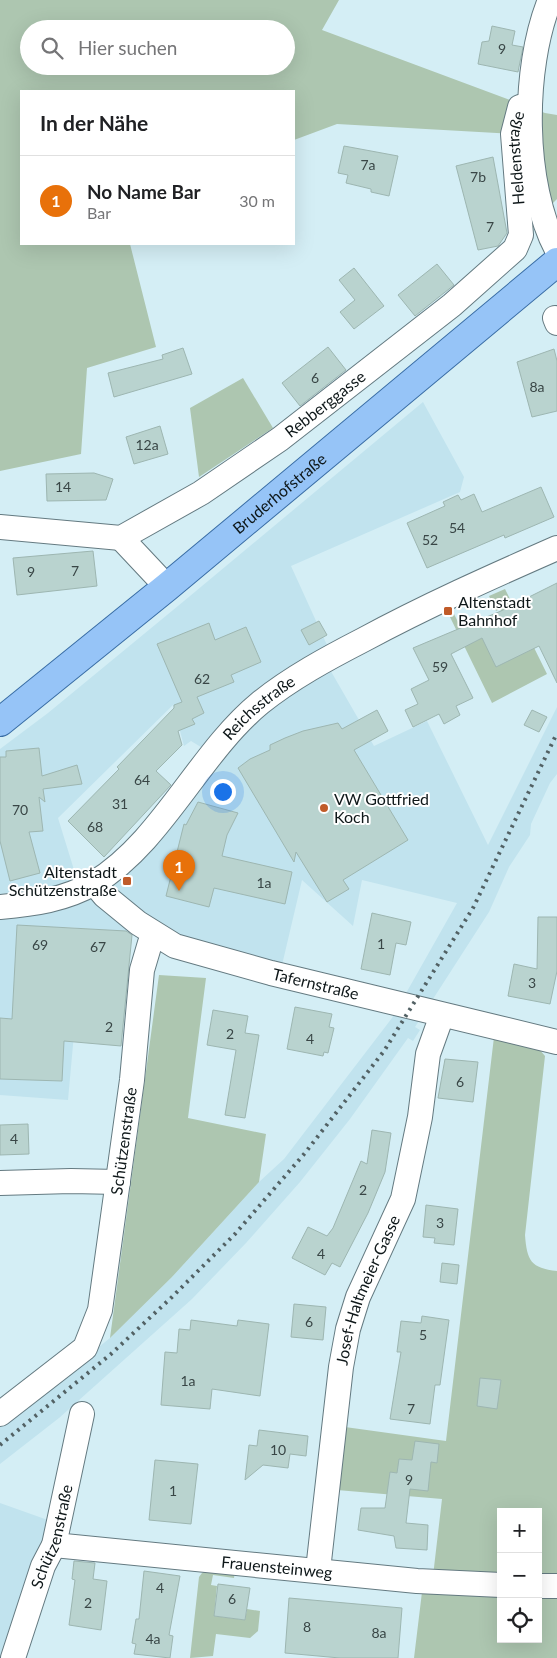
<!DOCTYPE html>
<html lang="de">
<head>
<meta charset="utf-8">
<style>
  :root { --surface:#fff; --page:#f6f6f6; --text:#202124; --muted:#757577; --line:#e0e0e0; --accent:#c05b29 }
  body { margin:0; font-family:Lato,sans-serif; background:var(--page); color:var(--text) }
  .controls { position:absolute; right:15px; bottom:15px; display:grid; overflow:hidden; border-radius:0px; box-shadow:0 5px 20px #0002 }
  .controls button { width:45px; height:45px; display:grid; place-items:center; padding:0; border:0; border-bottom:1px solid var(--line); background:var(--surface); color:var(--text); font:25px sans-serif }
  .you { position:absolute; left:222px; top:791px; width:18px; height:18px; margin:-12px; border:4px solid #fff; border-radius:50%; background:#1a73e8; box-shadow:0 0 0 8px #1a73e833 }
  .badge { display:grid; place-items:center; width:32px; height:32px; border-radius:50%; background:var(--accent); color:#fff; font-size:16px; font-weight:700 }
  .pin { position:absolute; translate:-50% -41px; filter:drop-shadow(0 1px 2px #0008) }
  .pin::after { content:''; position:absolute; top:26px; width:18px; height:15px; background:inherit; clip-path:polygon(0 0,100% 0,50% 100%) }
  .list { margin:0; padding:0; list-style:none }
  h2 { display:flex; justify-content:space-between; align-items:center; height:65px; margin:0; padding:0 20px; font-size:21px }
  h2 small { font-size:16px; font-weight:400; color:var(--muted) }
  .list li { display:grid; grid-template-columns:32px 1fr auto; gap:15px; align-items:center; box-sizing:border-box; height:90px; padding:0 20px; border-top:1px solid var(--line) }
  .list b { display:block; font-size:19px; white-space:nowrap }
  .list p { margin:0; font-size:16px; white-space:nowrap; color:var(--muted) }
  .list em { font-size:16px; font-style:normal; color:var(--muted) }
  .icon { flex:none; width:28px; height:28px; fill:none; stroke:currentColor; stroke-width:2; stroke-linecap:round; stroke-linejoin:round }
  .map { position:relative; flex:none; width:557px; height:1658px; overflow:hidden }
  .search { position:absolute; background:var(--surface); box-shadow:0 5px 20px #0002; left:20px; top:20px; width:275px; height:55px; display:flex; align-items:center; gap:12px; box-sizing:border-box; padding:0 18px; border-radius:28px; color:var(--muted); font-size:19px }
  .panel { position:absolute; background:var(--surface); box-shadow:0 5px 20px #0002; left:20px; top:90px; width:275px; height:155px; border-radius:0px }
  .map>svg:first-child { display:block }
  .built { fill:#c1e3ee; fill-rule:evenodd }
  .green { fill:#adc6b0; fill-rule:evenodd }
  .building { fill:#b9d3cf; stroke:#9db6b1 }
  .lines { fill:none; stroke-linecap:round; stroke-linejoin:round }
  .minor-casing { stroke:#647a81; stroke-width:26 }
  .primary-casing { stroke:#396da5; stroke-width:30 }
  .minor { stroke:#fff; stroke-width:24 }
  .primary { stroke:#96c4f7; stroke-width:28 }
  .rail { stroke:#526164; stroke-width:4; stroke-dasharray:2.5 5; stroke-linecap:butt }
  .poi-dot { fill:#c05b29; stroke:#fff; stroke-width:2 }
  .labels { text-anchor:middle; stroke-width:4; stroke-linejoin:round; paint-order:stroke }
  .number-label { font-size:14px; fill:#394646 }
  .street-label { font-size:16px; fill:#0e1719; stroke:#fff }
  .poi-label { font-size:16px; fill:#0e1719; stroke:#fff; text-anchor:start }
</style>
</head>
<body>
<div class="map">
<svg width="557" height="1658" viewBox="0 0 557 1658">
  <rect width="100%" height="100%" fill="#d4eef5"/>
  <path class="built" d="M423,402L464,477L460,492L291,566L332,656L325,661L374,746L427,721L488,845L557,707V774L550,783L531,824L530,835L509,867L489,912L415,1027L420,1030L413,1041L408,1038L350,1119L300,1182L246,1243L192,1299L59,1418L0,1464V1427L110,1338L172,1277L259,1182L284,1159L392,1018L457,903L362,880L353,926L302,880L282,965L132,932L65,927L62,978L79,979L68,1100L0,1095V749L48,713L184,601ZM173,705L184,746L191,741L219,758L116,874L75,873L58,818Z
    M0,1503L59,1524L13,1658H0Z"/>
  <path class="green" d="M0,0H339L322,30L545,113L557,115V199L521,235L513,134L337,124L294,140V91H21V244H130L156,347L87,368L81,454L0,471ZM29,29H286V66H29Z
    M243,378L273,428L199,477L190,408Z
    M505,589L547,674L492,703L449,615L454,614L469,644L482,638L522,654L500,609L496,611L489,596Z
    M159,975L206,978L188,1118L266,1134L259,1182L172,1277L110,1338Z
    M494,1037L539,1049L545,1056L525,1235C527,1261 531,1268 557,1271V1581L538,1580V1512H501V1580L433,1576L442,1499L337,1490L345,1427L446,1441Z
    M209,1569L235,1571L234,1578L213,1575L211,1585L217,1586L214,1616L245,1620L247,1609L260,1611L258,1631L250,1638L216,1634L213,1656L190,1658L199,1577L202,1573Z
    M501,1591V1639H538V1592L557,1593V1658H414L422,1592Z"/>
  <path class="building" d="M492,26L515,31L512,45L523,47L518,72L478,64L482,42L489,41Z
    M344,146L398,156L389,196L371,192V189L346,183L348,175L338,173Z
    M493,157L507,233L498,246L478,250L456,166Z
    M437,264L454,285L415,316L398,295Z
    M354,268L384,306L354,329L340,312L355,300L339,280Z
    M328,347L346,370L300,406L282,383Z
    M183,348L192,374L114,397L108,373L163,359L162,355Z
    M554,349L557,361V411L532,417L517,362Z
    M160,426L168,454L134,464L126,437Z
    M94,473L113,479L106,500L47,501L46,474Z
    M541,487L554,517L505,538L504,535L427,568L407,523L445,506L443,502L458,495L461,500L474,494L482,512Z
    M93,551L97,586L17,595L13,558Z
    M557,583V683L539,646L496,667L482,638L451,654L473,698L456,706L460,715L444,724L439,714L413,727L405,710L418,704L411,689L429,680L413,648L501,611Z
    M319,621L327,635L309,645L301,630Z
    M209,623L215,640L246,627L261,662L231,675L234,682L197,697L204,713L192,719L195,724L178,731L182,745L156,771L171,785L104,857L68,821L119,769L117,767L174,708V705L182,702L157,644Z
    M377,710L388,731L354,750L408,840L343,880L349,889L327,902L296,852L294,862L238,768L250,759L270,750V745L285,738L303,731L338,723L342,729Z
    M532,710L547,717L539,732L524,725Z
    M39,748L42,776L77,765L82,784L43,789L45,802L39,797L43,831L29,832L40,873L10,881L0,841V757H6V751Z
    M198,802L238,813L227,835L222,856L292,872L285,904L214,888L209,907L166,896L184,824L186,825Z
    M372,913L411,922L406,945L396,943L390,975L361,969Z
    M538,917H557V971L550,1004L508,996L514,964L537,969Z
    M17,925L126,931L132,935L121,1046L64,1041L62,1081L0,1079V1018L12,1019Z
    M295,1007L332,1014L329,1027L334,1028L328,1053L324,1052L323,1056L287,1049Z
    M213,1010L248,1016L245,1033L259,1035L245,1118L225,1115L236,1050L207,1045Z
    M445,1059L478,1062L473,1102L438,1098Z
    M28,1124L29,1154L0,1155V1125Z
    M372,1130L391,1133L385,1172L368,1213L340,1267L332,1263L325,1275L292,1258L308,1227L327,1236L333,1228L361,1161L367,1164Z
    M426,1205L458,1209L454,1245L434,1243L435,1238L423,1237Z
    M442,1263L459,1265L457,1284L440,1282Z
    M294,1304L326,1307L323,1340L291,1337Z
    M422,1316L449,1320L440,1385H435L430,1424L390,1419L401,1352H397L401,1321L421,1323Z
    M191,1320L237,1326L238,1320L269,1324L260,1396L212,1389L210,1409L161,1405L165,1352L177,1353L179,1329L190,1330Z
    M480,1378L501,1380L497,1409L477,1406Z
    M259,1430L308,1436L306,1456L290,1454L288,1468L263,1465L245,1480L249,1445L257,1446Z
    M415,1441L439,1444L437,1463L431,1462L428,1491L410,1489L406,1523L428,1525L427,1550L396,1548L394,1536L358,1530L361,1508H385L390,1472L397,1473L399,1459L412,1460Z
    M155,1460L198,1464L191,1524L149,1520Z
    M74,1561L95,1563L93,1579L107,1581L101,1630L69,1625L75,1580L72,1579Z
    M144,1571L180,1576L169,1635L173,1636L170,1658L134,1654L136,1644L132,1643L136,1619H139Z
    M218,1584L250,1588L245,1620L214,1616Z
    M289,1598L402,1608L398,1658H340L285,1653Z"/>
  <g class="lines">
    <g class="minor-casing">
      <g id="minor">
        <path d="M550,0C522,69 522,184 557,250"/>
        <path d="M555,318L557,323"/>
        <path id="s1" d="M0,527L121,538L201,493L280,439L452,305L515,249L521,235L513,134L520,107L530,104"/>
        <path d="M121,538L167,587"/>
        <path id="s2" d="M94,883L105,896L138,923L175,946L271,973L557,1042"/>
        <path id="s3" d="M0,907C33,904 65,900 94,883C162,842 199,753 260,703C291,678 328,658 363,640C426,606 491,577 557,548"/>
        <path d="M0,1183L71,1181L118,1182"/>
        <path id="s4" d="M0,1414L85,1348L100,1310L132,1080L142,970L150,943L155,935"/>
        <path id="s5" d="M54,1545L417,1581L501,1585"/>
        <path id="s6" d="M318,1570L341,1367L348,1329L358,1297L403,1199L420,1117L428,1054L442,1015"/>
        <path d="M538,1586H557"/>
        <path id="s7" d="M13,1658L43,1566L54,1545L82,1414"/>
      </g>
    </g>
    <g class="primary-casing">
      <g id="primary">
        <path id="s8" d="M0,722L167,587L557,262"/>
      </g>
    </g>
    <use href="#minor" class="minor"/>
    <use href="#primary" class="primary"/>
    <path class="rail" d="M0,1445L111,1354L172,1297L235,1234L305,1153L384,1051L473,908L557,733"/>
  </g>
  <g class="poi-dot">
    <rect x="443" y="606" width="10" height="10" rx="2.5"/>
    <circle cx="324" cy="808" r="5"/>
    <rect x="122" y="876" width="10" height="10" rx="2.5"/>
  </g>
  <g class="labels">
    <g class="number-label">
      <text x="502" y="54">9</text>
      <text x="368" y="170">7a</text>
      <text x="478" y="182">7b</text>
      <text x="490" y="232">7</text>
      <text x="315" y="383">6</text>
      <text x="537" y="392">8a</text>
      <text x="147" y="450">12a</text>
      <text x="63" y="492">14</text>
      <text x="457" y="533">54</text>
      <text x="430" y="545">52</text>
      <text x="75" y="576">7</text>
      <text x="31" y="577">9</text>
      <text x="440" y="672">59</text>
      <text x="202" y="684">62</text>
      <text x="142" y="785">64</text>
      <text x="120" y="809">31</text>
      <text x="20" y="815">70</text>
      <text x="95" y="832">68</text>
      <text x="264" y="888">1a</text>
      <text x="381" y="949">1</text>
      <text x="40" y="950">69</text>
      <text x="98" y="952">67</text>
      <text x="532" y="988">3</text>
      <text x="109" y="1032">2</text>
      <text x="230" y="1039">2</text>
      <text x="310" y="1044">4</text>
      <text x="460" y="1087">6</text>
      <text x="14" y="1144">4</text>
      <text x="363" y="1195">2</text>
      <text x="440" y="1228">3</text>
      <text x="321" y="1259">4</text>
      <text x="309" y="1327">6</text>
      <text x="423" y="1340">5</text>
      <text x="188" y="1386">1a</text>
      <text x="411" y="1414">7</text>
      <text x="278" y="1455">10</text>
      <text x="409" y="1485">9</text>
      <text x="173" y="1496">1</text>
      <text x="160" y="1593">4</text>
      <text x="232" y="1604">6</text>
      <text x="88" y="1608">2</text>
      <text x="307" y="1632">8</text>
      <text x="379" y="1638">8a</text>
      <text x="153" y="1644">4a</text>
    </g>
    <g class="street-label">
      <text dy="6" stroke="none"><textPath href="#s1" startOffset="704">Heldenstraße</textPath></text>
      <text dy="6" stroke="none"><textPath href="#s1" startOffset="366">Rebberggasse</textPath></text>
      <text dy="6" stroke="none"><textPath href="#s8" startOffset="361">Bruderhofstraße</textPath></text>
      <text dy="6" stroke="none"><textPath href="#s3" startOffset="340">Reichsstraße</textPath></text>
      <text dy="6" stroke="none"><textPath href="#s2" startOffset="249">Tafernstraße</textPath></text>
      <text dy="6" stroke="none"><textPath href="#s4" startOffset="319">Schützenstraße</textPath></text>
      <text dy="6" stroke="none"><textPath href="#s6" startOffset="286">Josef-Haltmeier-Gasse</textPath></text>
      <text dy="6" stroke="none"><textPath href="#s7" startOffset="128">Schützenstraße</textPath></text>
      <text dy="6" stroke="none"><textPath href="#s5" startOffset="224">Frauensteinweg</textPath></text>
    </g>
    <g class="poi-label">
      <text x="458" y="608">Altenstadt<tspan x="458" dy="18">Bahnhof</tspan></text>
      <text x="334" y="805">VW Gottfried<tspan x="334" dy="18">Koch</tspan></text>
      <text x="117" y="878" text-anchor="end">Altenstadt<tspan x="117" dy="18">Schützenstraße</tspan></text>
    </g>
  </g>
</svg>
<div class="controls">
<button>+</button>
<button>−</button>
<button><svg class="icon" aria-label="locate" viewBox="0 0 24 24"><circle cx="12" cy="12" r="6"/><path d="M12 2v4M12 18v4M2 12h4M18 12h4"/></svg></button>
</div>
<div class="you"></div>
<div class="pin badge" style="left:179px;top:891px;background:#e8710a">1</div>
<div class="search"><svg class="icon" aria-label="search" viewBox="0 0 24 24"><circle cx="10" cy="10" r="6"/><path d="M15 15l6 6"/></svg>Hier suchen</div>
<section class="panel">
<h2>In der Nähe<small></small></h2>
<ul class="list">
<li><span class="badge" style="background:#e8710a">1</span><div><b>No Name Bar</b><p>Bar</p></div><em>30 m</em></li>
</ul>
</section>
</div>
</body>
</html>
